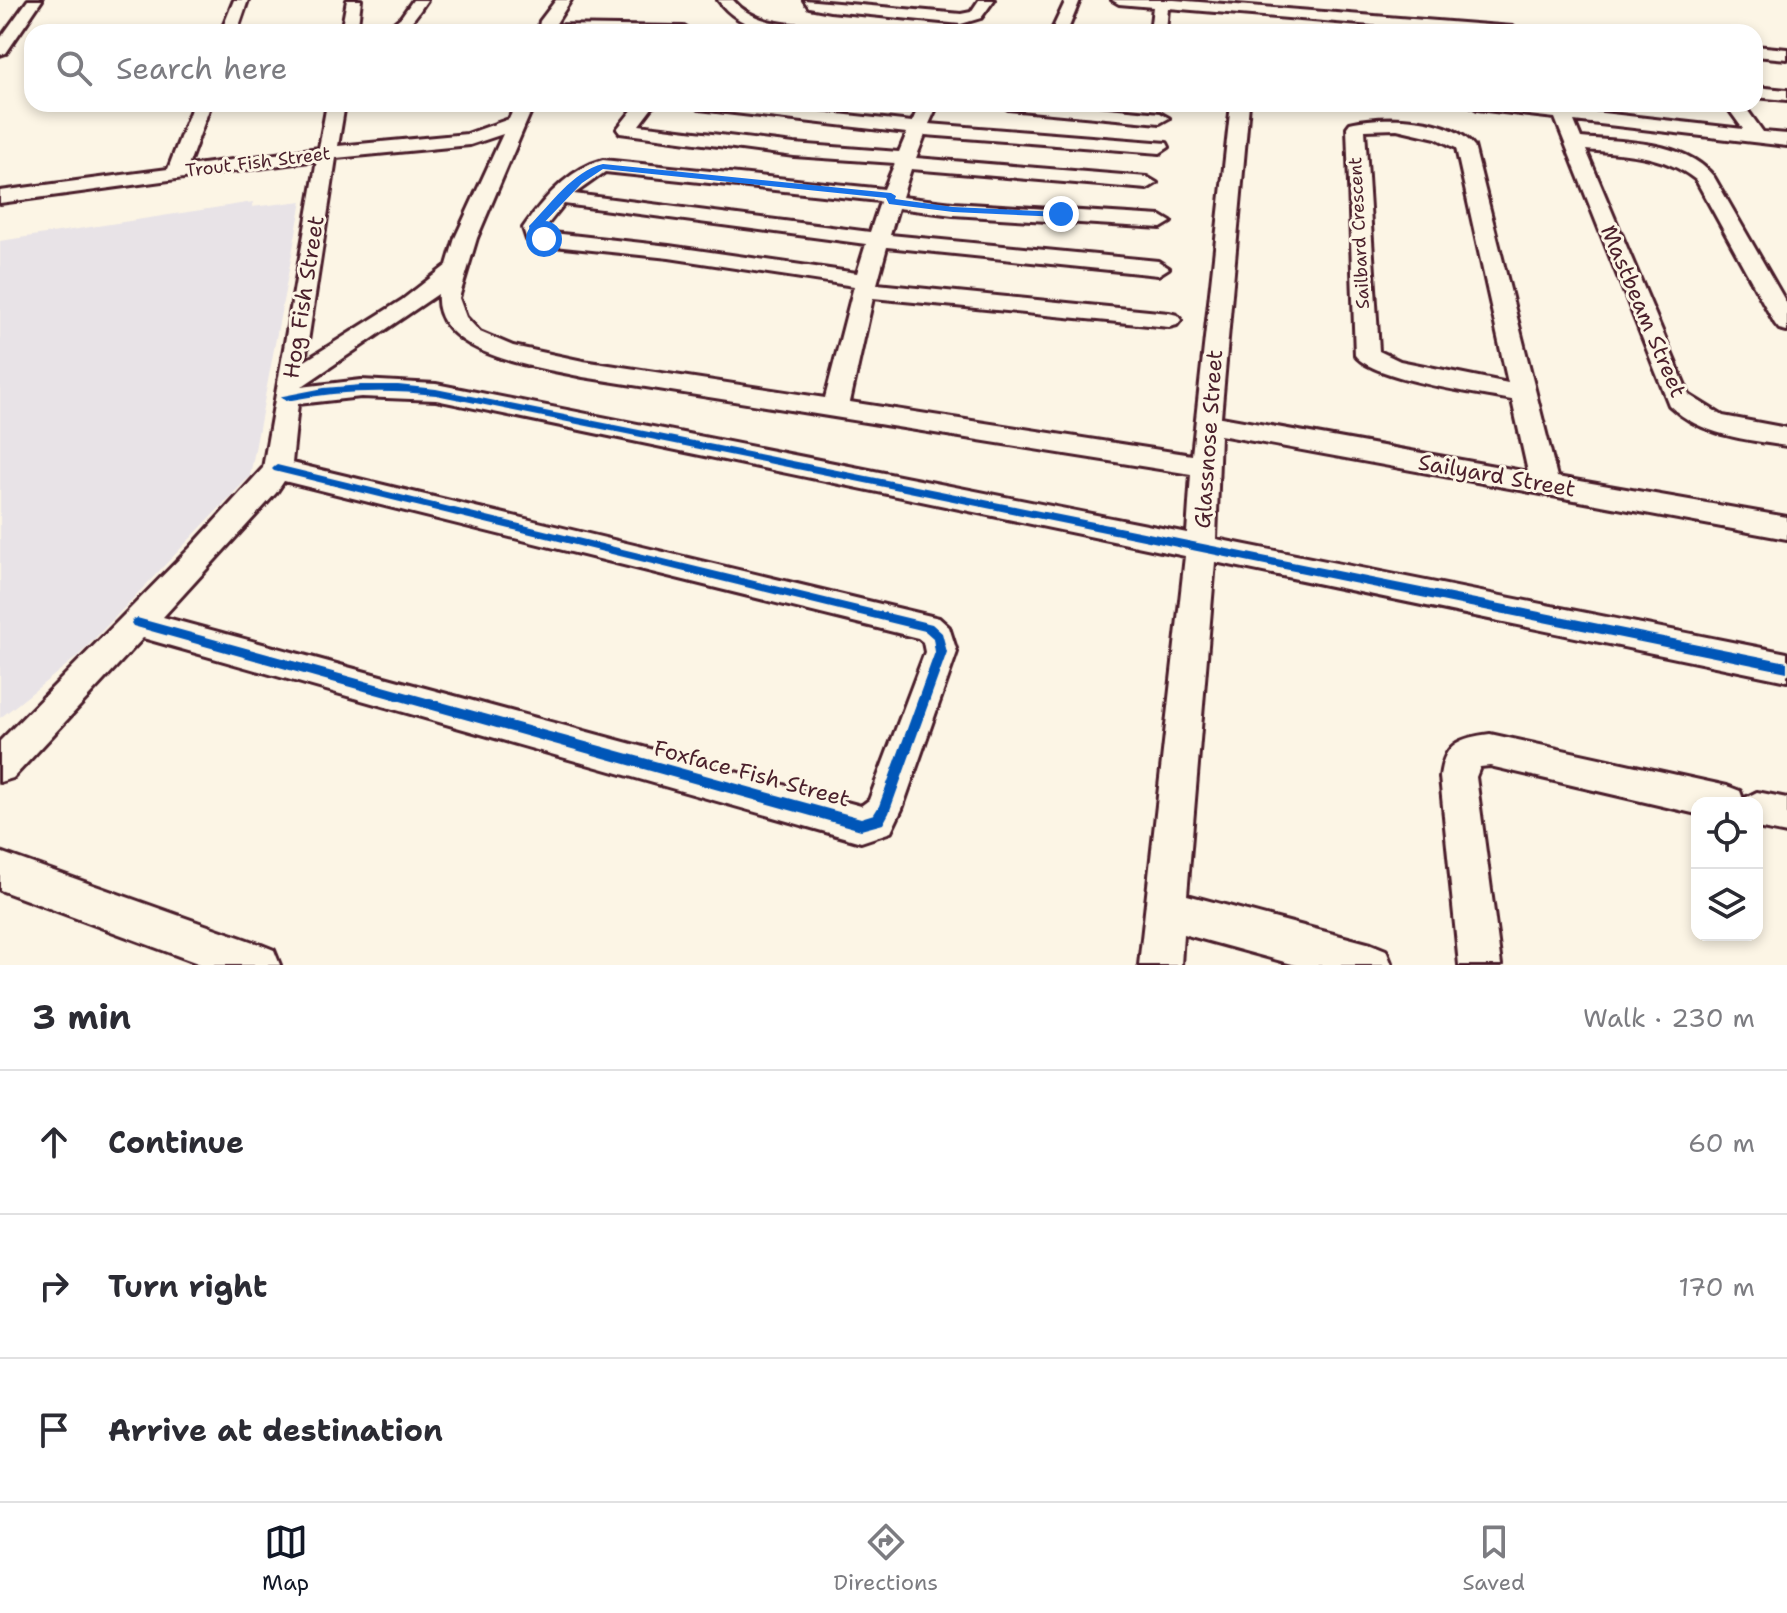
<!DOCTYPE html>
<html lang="en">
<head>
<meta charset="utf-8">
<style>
  :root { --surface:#fff; --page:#f7f7f7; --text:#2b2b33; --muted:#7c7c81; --line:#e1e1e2; --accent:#111827 }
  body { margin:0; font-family:"Shantell Sans",sans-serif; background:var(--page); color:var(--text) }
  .controls { position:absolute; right:24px; bottom:24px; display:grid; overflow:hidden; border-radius:16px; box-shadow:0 4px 12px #0003 }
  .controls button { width:72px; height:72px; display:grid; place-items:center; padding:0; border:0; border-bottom:2px solid var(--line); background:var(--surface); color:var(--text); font:40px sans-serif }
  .stop { position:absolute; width:24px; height:24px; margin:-18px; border:6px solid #1a73e8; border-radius:50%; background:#fff }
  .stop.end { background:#1a73e8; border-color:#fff; box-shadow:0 2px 8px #0008 }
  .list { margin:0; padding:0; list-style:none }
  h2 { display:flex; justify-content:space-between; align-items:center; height:104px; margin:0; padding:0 32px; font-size:34px }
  h2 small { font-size:26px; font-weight:400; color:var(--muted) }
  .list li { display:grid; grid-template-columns:52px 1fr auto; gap:24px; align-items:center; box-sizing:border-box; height:144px; padding:0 32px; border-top:2px solid var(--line) }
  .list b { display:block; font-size:30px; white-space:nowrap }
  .list em { font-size:26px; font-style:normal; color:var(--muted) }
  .icon { flex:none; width:44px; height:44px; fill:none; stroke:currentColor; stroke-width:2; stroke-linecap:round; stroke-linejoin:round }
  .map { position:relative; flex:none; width:1787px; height:965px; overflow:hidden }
  .search { position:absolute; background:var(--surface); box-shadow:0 4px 12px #0003; left:24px; right:24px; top:24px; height:88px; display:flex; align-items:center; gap:20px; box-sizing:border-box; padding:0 28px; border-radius:24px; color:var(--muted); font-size:30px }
  .sheet { height:536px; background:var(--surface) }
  nav { display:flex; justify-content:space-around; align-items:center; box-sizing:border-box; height:112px; border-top:2px solid var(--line); background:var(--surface); font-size:22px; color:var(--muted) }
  nav a { display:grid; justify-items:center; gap:4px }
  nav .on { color:var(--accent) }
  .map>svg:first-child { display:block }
  .built { fill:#e8e3e7 }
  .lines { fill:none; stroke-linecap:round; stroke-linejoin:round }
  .street-casing { stroke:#4a1f2b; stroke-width:6 }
  .street { fill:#fcf5e5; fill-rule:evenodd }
  .cycleway-casing { stroke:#fcf5e5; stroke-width:5 }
  .cycleway { fill:#0057b8; fill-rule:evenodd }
  .route { fill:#1a73e8 }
  .labels { text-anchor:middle; stroke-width:6; stroke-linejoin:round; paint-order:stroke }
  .far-street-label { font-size:18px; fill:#4a1f2b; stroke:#fcf5e5 }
  .street-label { font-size:22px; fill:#4a1f2b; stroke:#fcf5e5 }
</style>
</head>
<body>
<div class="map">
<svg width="1787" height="965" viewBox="0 0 1787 965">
  <rect width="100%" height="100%" fill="#fcf5e5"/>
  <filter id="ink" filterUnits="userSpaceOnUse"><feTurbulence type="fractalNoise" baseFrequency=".0125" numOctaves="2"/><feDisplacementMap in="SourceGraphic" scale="16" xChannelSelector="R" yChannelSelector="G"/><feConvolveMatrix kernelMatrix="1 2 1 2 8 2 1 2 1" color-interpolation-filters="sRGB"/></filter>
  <g filter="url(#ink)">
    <path class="built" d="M302,201L250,476L77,657L0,718V241L253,202L252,207Z"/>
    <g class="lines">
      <g class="street-casing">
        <path id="street" d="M28,0H42L6,53L0,55V39Z
          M234,0H248L237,32H221Z
          M347,0H361L357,32H341Z
          M413,0H427C414,19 408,32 383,32L401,17Z
          M556,0H571L555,25L684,27L692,32H538L540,21Z
          M718,0H733C755,26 792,25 823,27L831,32C789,32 745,37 718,0Z
          M804,0L961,14L971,12L979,0H994L981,18L961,24L830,11L809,7Z
          M1066,0H1080L1067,32H1051Z
          M1112,0H1174L1513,27L1521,32H1456L1168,8L1166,32H1150L1153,7L1119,4Z
          M1755,46L1787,49V59L1755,56Z
          M1755,87L1787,90V100L1755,97Z
          M193,104H211L188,166L319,148L327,104H345L338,146L467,134L509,119L516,104H534L477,238L459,298L466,317L480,332L513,346L583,361L825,398L854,286L669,258L544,245L527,240L523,228C542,200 569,169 603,160L884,189L895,163L794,156L620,133L617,129L637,104H655L639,125L794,144L899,152L907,133L699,109L690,104H747L912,122L920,104H938L929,124L1167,143L1169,147L1160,153L925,135L916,158L1147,177L1157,183L1147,189L911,169L902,197L953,203L1161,216L1171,222L1161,228L953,215L898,208L890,235L1158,261L1169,268L1158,275L887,247L877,284L1169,313L1177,315L1181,320L1177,325L1169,327L873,298L850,402L1192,455L1231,104H1249L1221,417L1528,472L1512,400C1481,394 1371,379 1355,355L1347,127L1350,123C1384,115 1450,116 1474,146L1557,477L1787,517V539L1220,435L1216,539L1787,653V681L1215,562L1187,895L1371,944L1386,950L1392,965H1296L1183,934L1181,965H1139L1185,556L436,400L361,397L298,404L292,463L939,618L949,627L957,652L902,809L891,832L861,842L143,638L13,778L0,782V741L191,547L263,468L317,160L0,203V191L168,169ZM1397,129L1436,138L1456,148L1508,383L1400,361L1379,351L1365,130ZM503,134L455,238L447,265L402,300L305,361L336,158L470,145ZM605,172L879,201L880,202L870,232L574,194ZM564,204L866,244L857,273L669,246L544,232V229ZM438,294C433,356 540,367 583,377L1191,474L1187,533L436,384L361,380L301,387ZM284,481L918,638L923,642L925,652L869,800L861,806L163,617L276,493Z
          M999,104H1066L1160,113L1169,118L1160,123L1008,109Z
          M1468,104H1523L1743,129L1725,104H1743L1763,132L1787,134V146L1574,121L1581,138C1623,142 1685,140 1714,177L1787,304V331L1779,329L1775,324L1696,180C1664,154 1626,154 1586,150L1689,395L1723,416L1787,428V446C1745,439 1701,436 1669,405L1555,118L1477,109Z
          M1490,734L1727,786L1740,791L1743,799L1757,792L1787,798V834L1757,828V803H1697V814L1490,766L1480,767L1476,777L1501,965H1459L1440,777C1444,744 1458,738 1490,734Z
          M0,852L259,944L274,950L280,965H203L0,890Z"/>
      </g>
      <use href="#street" class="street"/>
      <g class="cycleway-casing">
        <path id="cycleway" d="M361,385H398L436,389L1787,662V672L436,395C385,389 336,391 286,401L281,398L283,396L324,388Z
          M277,465L932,624L942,633L947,652L889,813L883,824L861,830L133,626L131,623L133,620L137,618L861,818L874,814L879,806L935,652L933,638L925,631L274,471L272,469L274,467Z"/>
      </g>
      <use href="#cycleway" class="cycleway"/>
    </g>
  </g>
  <path class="route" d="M603,164L891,193L896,196L895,199L953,207L1061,212L1065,214L1061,217L953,212L889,204L886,198L603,169L582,183L538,229L539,234L547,237V241L531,238L529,226C550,205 573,171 603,164Z"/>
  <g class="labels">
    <g class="far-street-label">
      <text transform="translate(258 162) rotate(-7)" y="6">Trout Fish Street</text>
      <text transform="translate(1359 233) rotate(-93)" y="6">Sailbard Crescent</text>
    </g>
    <g class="street-label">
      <text transform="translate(303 297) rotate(-81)" y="8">Hog Fish Street</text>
      <text transform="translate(1644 311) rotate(67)" y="8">Mastbeam Street</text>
      <text transform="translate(1208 439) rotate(-86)" y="8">Glassnose Street</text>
      <text transform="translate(1497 475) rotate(10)" y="8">Sailyard Street</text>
      <text transform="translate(752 773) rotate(15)" y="8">Foxface Fish Street</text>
    </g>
  </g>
</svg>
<div class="controls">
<button><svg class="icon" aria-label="locate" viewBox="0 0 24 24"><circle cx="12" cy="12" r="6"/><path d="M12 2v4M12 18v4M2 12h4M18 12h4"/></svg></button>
<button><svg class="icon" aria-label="layers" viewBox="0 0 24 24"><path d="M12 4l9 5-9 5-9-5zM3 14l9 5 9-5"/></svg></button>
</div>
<div class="stop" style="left:544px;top:239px"></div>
<div class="stop end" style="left:1061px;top:214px"></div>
<div class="search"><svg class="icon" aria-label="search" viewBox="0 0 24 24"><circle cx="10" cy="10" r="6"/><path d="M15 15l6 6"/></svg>Search here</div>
</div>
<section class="sheet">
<h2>3 min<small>Walk · 230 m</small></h2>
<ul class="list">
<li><svg class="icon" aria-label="ahead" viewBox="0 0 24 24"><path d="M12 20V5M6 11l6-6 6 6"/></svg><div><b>Continue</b></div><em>60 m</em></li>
<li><svg class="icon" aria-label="right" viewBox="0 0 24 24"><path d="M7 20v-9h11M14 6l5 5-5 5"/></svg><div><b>Turn right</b></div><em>170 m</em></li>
<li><svg class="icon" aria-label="arrive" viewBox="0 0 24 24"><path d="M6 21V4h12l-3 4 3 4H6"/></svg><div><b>Arrive at destination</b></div></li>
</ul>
</section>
<nav>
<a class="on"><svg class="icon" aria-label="map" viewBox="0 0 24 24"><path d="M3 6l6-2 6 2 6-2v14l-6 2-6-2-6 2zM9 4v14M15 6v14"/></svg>Map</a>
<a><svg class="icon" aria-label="directions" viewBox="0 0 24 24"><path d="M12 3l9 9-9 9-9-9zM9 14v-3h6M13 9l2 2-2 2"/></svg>Directions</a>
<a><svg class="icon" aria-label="saved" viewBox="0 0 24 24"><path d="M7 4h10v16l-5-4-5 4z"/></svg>Saved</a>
</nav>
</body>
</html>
